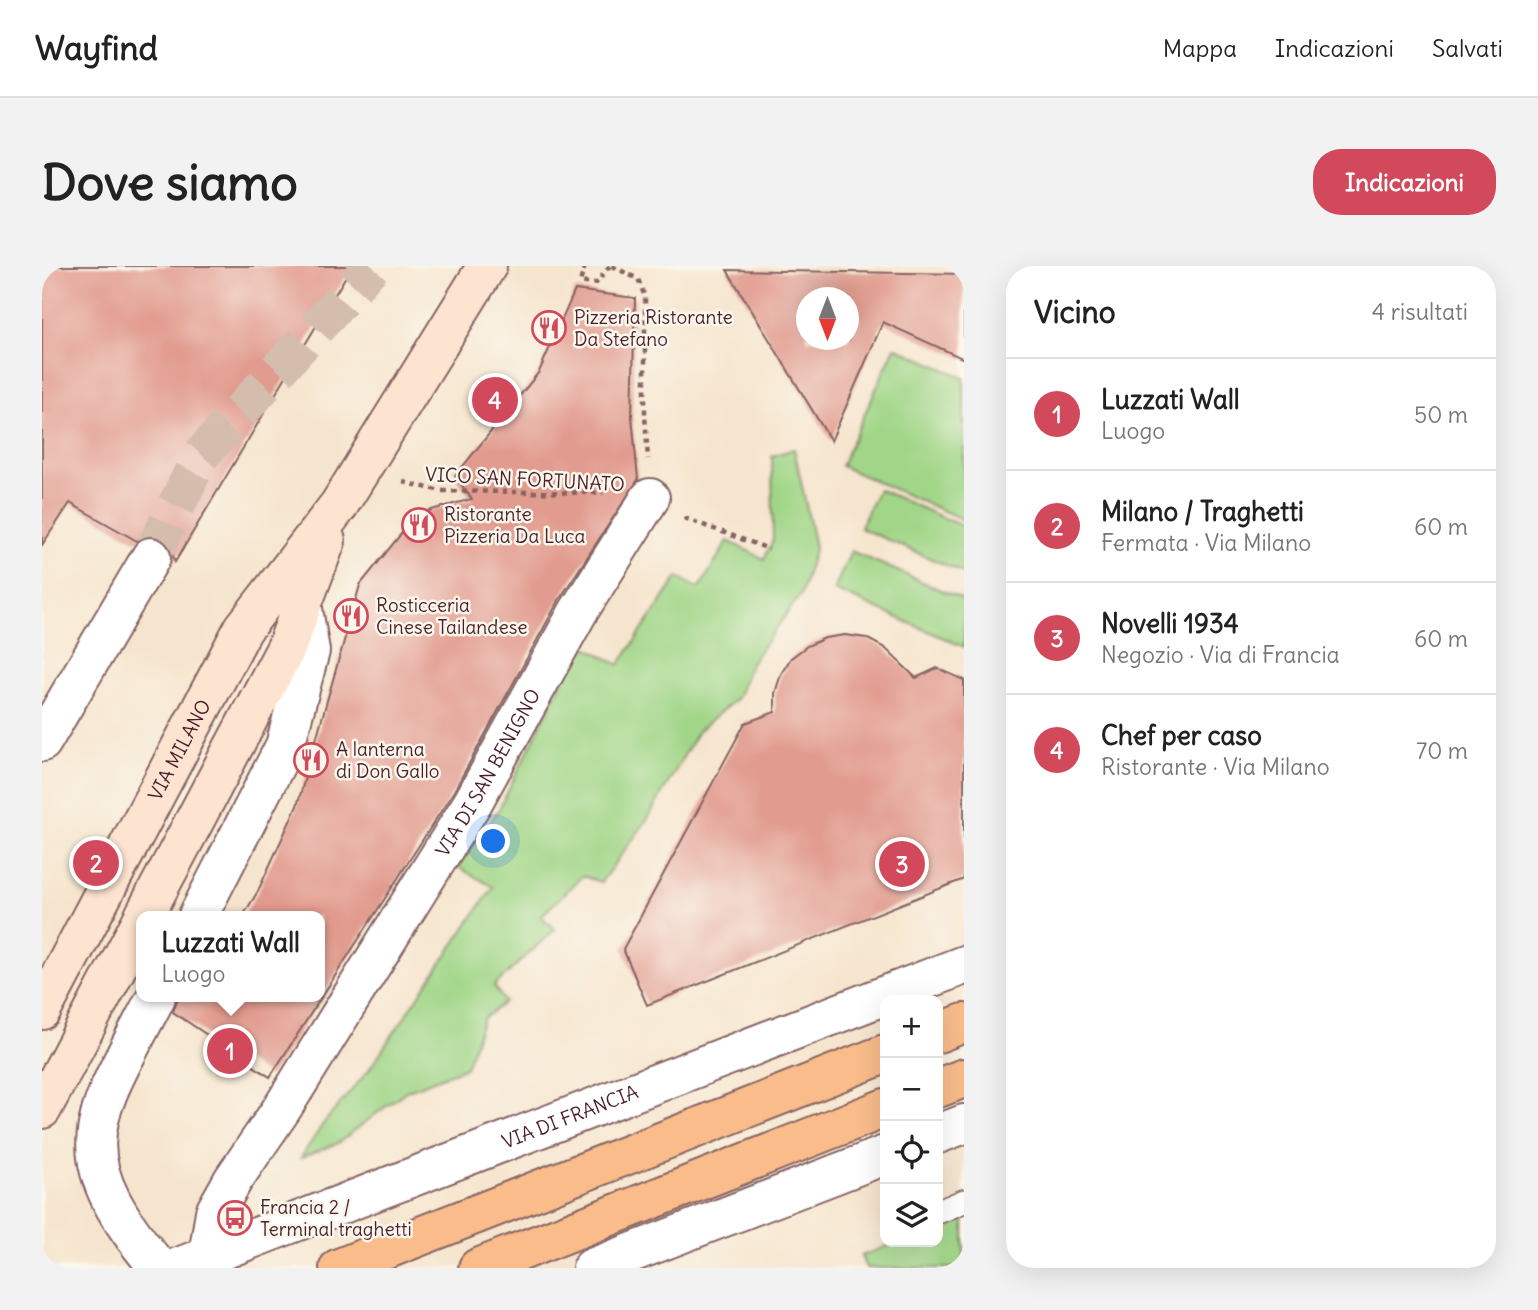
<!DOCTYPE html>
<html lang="it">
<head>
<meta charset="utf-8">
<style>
  :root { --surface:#fff; --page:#f2f2f2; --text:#222; --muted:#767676; --line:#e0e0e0; --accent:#d1495b }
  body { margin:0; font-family:Delius,sans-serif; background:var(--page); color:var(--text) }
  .controls { position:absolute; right:21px; bottom:21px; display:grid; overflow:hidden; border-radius:14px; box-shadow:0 7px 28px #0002 }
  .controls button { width:63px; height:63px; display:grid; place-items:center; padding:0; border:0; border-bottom:2px solid var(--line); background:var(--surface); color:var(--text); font:35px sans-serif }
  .compass { position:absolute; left:754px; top:21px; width:63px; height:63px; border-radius:50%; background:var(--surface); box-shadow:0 7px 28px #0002; rotate:180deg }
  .you { position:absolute; left:452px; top:576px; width:24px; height:24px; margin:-18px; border:5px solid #fff; border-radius:50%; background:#1a73e8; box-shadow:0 0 0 10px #1a73e833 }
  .badge { display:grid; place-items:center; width:46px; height:46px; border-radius:50%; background:var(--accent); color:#fff; font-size:23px; font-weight:700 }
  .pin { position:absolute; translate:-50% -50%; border:4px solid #fff; box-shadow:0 2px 7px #0006 }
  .popup { position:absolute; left:94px; top:645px; width:189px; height:91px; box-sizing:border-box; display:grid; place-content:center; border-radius:14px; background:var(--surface); filter:drop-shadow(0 2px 5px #0005); font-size:23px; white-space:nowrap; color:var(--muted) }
  .popup b { font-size:26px; color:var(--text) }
  .popup::after { content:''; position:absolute; left:50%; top:100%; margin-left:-14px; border:14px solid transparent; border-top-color:var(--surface) }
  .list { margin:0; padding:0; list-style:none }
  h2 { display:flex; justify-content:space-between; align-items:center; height:91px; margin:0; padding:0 28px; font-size:30px }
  h2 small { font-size:23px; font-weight:400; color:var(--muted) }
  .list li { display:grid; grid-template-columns:46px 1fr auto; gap:21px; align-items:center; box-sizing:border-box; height:112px; padding:0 28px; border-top:2px solid var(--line) }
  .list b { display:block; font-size:26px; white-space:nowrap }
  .list p { margin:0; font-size:23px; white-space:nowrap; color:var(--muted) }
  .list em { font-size:23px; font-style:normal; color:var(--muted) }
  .icon { flex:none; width:38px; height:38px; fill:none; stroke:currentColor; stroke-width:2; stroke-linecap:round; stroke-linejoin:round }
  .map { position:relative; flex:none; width:922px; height:1002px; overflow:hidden; border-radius:28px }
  header { display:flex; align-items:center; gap:42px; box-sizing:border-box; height:98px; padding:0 35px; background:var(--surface); border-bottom:2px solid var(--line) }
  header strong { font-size:33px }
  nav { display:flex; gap:38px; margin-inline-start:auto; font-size:24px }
  .intro { display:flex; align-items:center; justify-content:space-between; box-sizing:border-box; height:168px; padding:0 42px }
  h1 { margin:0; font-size:49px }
  .button { padding:18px 32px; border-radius:28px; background:var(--accent); color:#fff; font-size:24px; font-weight:700 }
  main { display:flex; gap:42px; padding:0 42px }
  aside { flex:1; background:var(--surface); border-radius:28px; box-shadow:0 7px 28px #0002 }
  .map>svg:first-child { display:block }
  .green { fill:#a1d688; stroke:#767a5a; stroke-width:2 }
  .building { fill:#e29b8f; fill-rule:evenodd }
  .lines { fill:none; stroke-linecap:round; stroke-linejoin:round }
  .minor-tunnel { stroke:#d4bdad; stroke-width:38; stroke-dasharray:38 19; stroke-linecap:butt }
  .service-casing { stroke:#866464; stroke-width:26 }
  .minor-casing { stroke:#866464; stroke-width:42 }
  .tertiary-casing { stroke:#866464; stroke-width:42 }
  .secondary-casing { stroke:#866464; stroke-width:42 }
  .trunk-casing { stroke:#866464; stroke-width:42 }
  .path { stroke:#866464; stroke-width:4.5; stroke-dasharray:5 5; stroke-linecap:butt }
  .service { stroke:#fff; stroke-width:23 }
  .minor { stroke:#fff; stroke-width:38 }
  .tertiary { stroke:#fff; stroke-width:38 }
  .secondary { stroke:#fde4d0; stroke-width:38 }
  .trunk { stroke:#f9bc8a; stroke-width:38 }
  .labels { text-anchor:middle; stroke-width:5; stroke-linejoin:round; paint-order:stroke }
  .poi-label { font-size:19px; fill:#4a1f2b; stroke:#fbf7ec; text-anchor:start }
  .street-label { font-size:19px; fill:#4a1f2b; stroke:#fbf7ec }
</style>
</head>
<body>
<header>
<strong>Wayfind</strong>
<nav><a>Mappa</a><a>Indicazioni</a><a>Salvati</a></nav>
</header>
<div class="intro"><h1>Dove siamo</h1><a class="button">Indicazioni</a></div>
<main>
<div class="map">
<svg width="922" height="1002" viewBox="0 0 922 1002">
  <rect width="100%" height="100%" fill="#fbf7ec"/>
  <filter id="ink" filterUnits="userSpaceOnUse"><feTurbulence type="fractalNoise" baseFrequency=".0143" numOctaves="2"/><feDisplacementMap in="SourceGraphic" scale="14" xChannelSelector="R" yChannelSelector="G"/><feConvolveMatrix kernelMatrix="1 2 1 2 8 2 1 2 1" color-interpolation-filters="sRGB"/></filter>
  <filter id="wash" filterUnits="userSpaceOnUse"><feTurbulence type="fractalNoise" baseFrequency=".00686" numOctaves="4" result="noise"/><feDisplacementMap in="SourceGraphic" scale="28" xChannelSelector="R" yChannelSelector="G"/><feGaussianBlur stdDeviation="1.57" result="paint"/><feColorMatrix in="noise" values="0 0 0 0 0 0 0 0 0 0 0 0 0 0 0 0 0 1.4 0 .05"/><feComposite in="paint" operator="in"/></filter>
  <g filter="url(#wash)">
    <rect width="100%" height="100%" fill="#f6e5ce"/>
    <path class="green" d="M853,81L922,112V254L799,200Z
      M752,183L773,281L759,328L709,397L695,432L656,465L605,554L559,616L540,610L499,650L513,663L452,720L463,736L441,753L424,801L364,825L296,877L259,892L281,858L326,805L451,621L416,601L457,543L539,378L577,399L636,311L657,323L686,275L722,293L731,274L730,190Z
      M836,223L922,261V307L818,262Z
      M809,285L922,334V381L792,324Z
      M922,950V1002H824L819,990L856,976H896V960Z"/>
    <g id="blocks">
      <path class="building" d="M0,0H310L133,296L128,281L119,272L109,269L95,275L28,237L0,279Z
        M685,4L922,8V93L841,56L789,175ZM765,32H807V74H765Z
        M533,24L593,32L590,150L596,214L517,334L412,525L228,811L131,746L136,731H277V650H201L216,625L255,540L318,319L375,248L430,233L413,210L497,106Z
        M803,369L824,372L843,382L874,412L895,402L922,414V613L605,739L581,683L703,457L733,446V427L739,408L749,392L765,380L783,372Z"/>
    </g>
  </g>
  <g filter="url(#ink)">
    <use href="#blocks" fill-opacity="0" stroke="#866464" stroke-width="2"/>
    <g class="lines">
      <path class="minor-tunnel" d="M109,291L159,189L330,0"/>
      <g class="service-casing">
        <path id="service" d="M896,946L922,935"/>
      </g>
      <g class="minor-casing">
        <g id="minor">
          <path d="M0,476L109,291"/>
          <path d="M156,650L243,480L268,385L260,337"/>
          <path d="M114,731C52,852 17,884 117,1002"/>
          <path id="s1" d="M166,990L173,946L191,914L241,841L431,536L536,346L608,232"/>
        </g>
      </g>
      <g class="tertiary-casing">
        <g id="tertiary">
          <path d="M896,868L922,858"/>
          <path id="s2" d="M134,1002L922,699"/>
          <path d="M550,1002L843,889"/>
        </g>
      </g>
      <g class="secondary-casing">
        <g id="secondary">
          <path d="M102,650L244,382L284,275"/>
          <path id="s3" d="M0,744L201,363L297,239L445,0"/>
          <path d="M0,843L99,656"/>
        </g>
      </g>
      <g class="trunk-casing">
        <path id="trunk" d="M896,767L922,757
          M896,822L922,812
          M297,1002L843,788
          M436,1002L843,842"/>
      </g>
      <path class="path" d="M543,0L538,16C564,21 553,13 568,0
        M570,0L596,13L603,31V149L606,193
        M361,216L399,225L561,227
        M642,252L727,283"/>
      <use href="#service" class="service"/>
      <use href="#minor" class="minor"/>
      <use href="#tertiary" class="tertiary"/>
      <use href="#secondary" class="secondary"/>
      <use href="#trunk" class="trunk"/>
    </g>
  </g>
  <defs>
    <g id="restaurant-ring" transform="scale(1.75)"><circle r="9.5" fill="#fbf7ec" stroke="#d1495b" stroke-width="1.5"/><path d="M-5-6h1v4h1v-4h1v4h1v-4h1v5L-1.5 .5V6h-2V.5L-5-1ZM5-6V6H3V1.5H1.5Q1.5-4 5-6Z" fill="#d1495b"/></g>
    <g id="bus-ring" transform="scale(1.75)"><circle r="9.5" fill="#fbf7ec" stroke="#d1495b" stroke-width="1.5"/><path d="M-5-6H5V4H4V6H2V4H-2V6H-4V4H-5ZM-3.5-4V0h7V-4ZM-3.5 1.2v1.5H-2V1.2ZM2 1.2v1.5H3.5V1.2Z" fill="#d1495b"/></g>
  </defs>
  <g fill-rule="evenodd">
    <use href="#restaurant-ring" x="507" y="62"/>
    <use href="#restaurant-ring" x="377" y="259"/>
    <use href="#restaurant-ring" x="309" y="350"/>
    <use href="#restaurant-ring" x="269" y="494"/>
    <use href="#bus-ring" x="193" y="952"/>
  </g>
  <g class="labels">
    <g class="poi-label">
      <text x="532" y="58">Pizzeria Ristorante<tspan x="532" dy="22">Da Stefano</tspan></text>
      <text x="402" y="255">Ristorante<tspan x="402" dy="22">Pizzeria Da Luca</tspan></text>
      <text x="334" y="346">Rosticceria<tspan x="334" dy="22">Cinese Tailandese</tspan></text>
      <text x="294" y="490">A lanterna<tspan x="294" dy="22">di Don Gallo</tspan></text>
      <text x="218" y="948">Francia 2 /<tspan x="218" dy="22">Terminal traghetti</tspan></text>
    </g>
    <g class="street-label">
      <text transform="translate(483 213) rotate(3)" y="7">VICO SAN FORTUNATO</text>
      <text dy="7" stroke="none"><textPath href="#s3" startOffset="294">VIA MILANO</textPath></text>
      <text dy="7" stroke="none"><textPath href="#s1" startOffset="562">VIA DI SAN BENIGNO</textPath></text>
      <text dy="7" stroke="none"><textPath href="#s2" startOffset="422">VIA DI FRANCIA</textPath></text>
    </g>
  </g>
</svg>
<div class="controls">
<button>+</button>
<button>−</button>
<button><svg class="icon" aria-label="locate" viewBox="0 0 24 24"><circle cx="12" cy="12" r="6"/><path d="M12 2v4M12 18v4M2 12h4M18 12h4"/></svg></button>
<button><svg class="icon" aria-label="layers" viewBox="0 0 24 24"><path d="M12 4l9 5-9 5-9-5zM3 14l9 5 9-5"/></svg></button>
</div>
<svg class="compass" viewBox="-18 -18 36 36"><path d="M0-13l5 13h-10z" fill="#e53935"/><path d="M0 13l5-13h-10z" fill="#767676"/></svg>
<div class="you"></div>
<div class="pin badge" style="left:188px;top:785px">1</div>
<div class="popup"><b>Luzzati Wall</b>Luogo</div>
<div class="pin badge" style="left:54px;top:597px">2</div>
<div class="pin badge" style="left:860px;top:598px">3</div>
<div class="pin badge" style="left:453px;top:134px">4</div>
</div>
<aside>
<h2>Vicino<small>4 risultati</small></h2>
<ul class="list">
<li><span class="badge">1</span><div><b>Luzzati Wall</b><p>Luogo</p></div><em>50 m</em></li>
<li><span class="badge">2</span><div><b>Milano / Traghetti</b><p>Fermata · Via Milano</p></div><em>60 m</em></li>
<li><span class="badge">3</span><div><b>Novelli 1934</b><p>Negozio · Via di Francia</p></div><em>60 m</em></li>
<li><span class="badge">4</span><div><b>Chef per caso</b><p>Ristorante · Via Milano</p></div><em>70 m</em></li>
</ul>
</aside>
</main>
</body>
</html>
